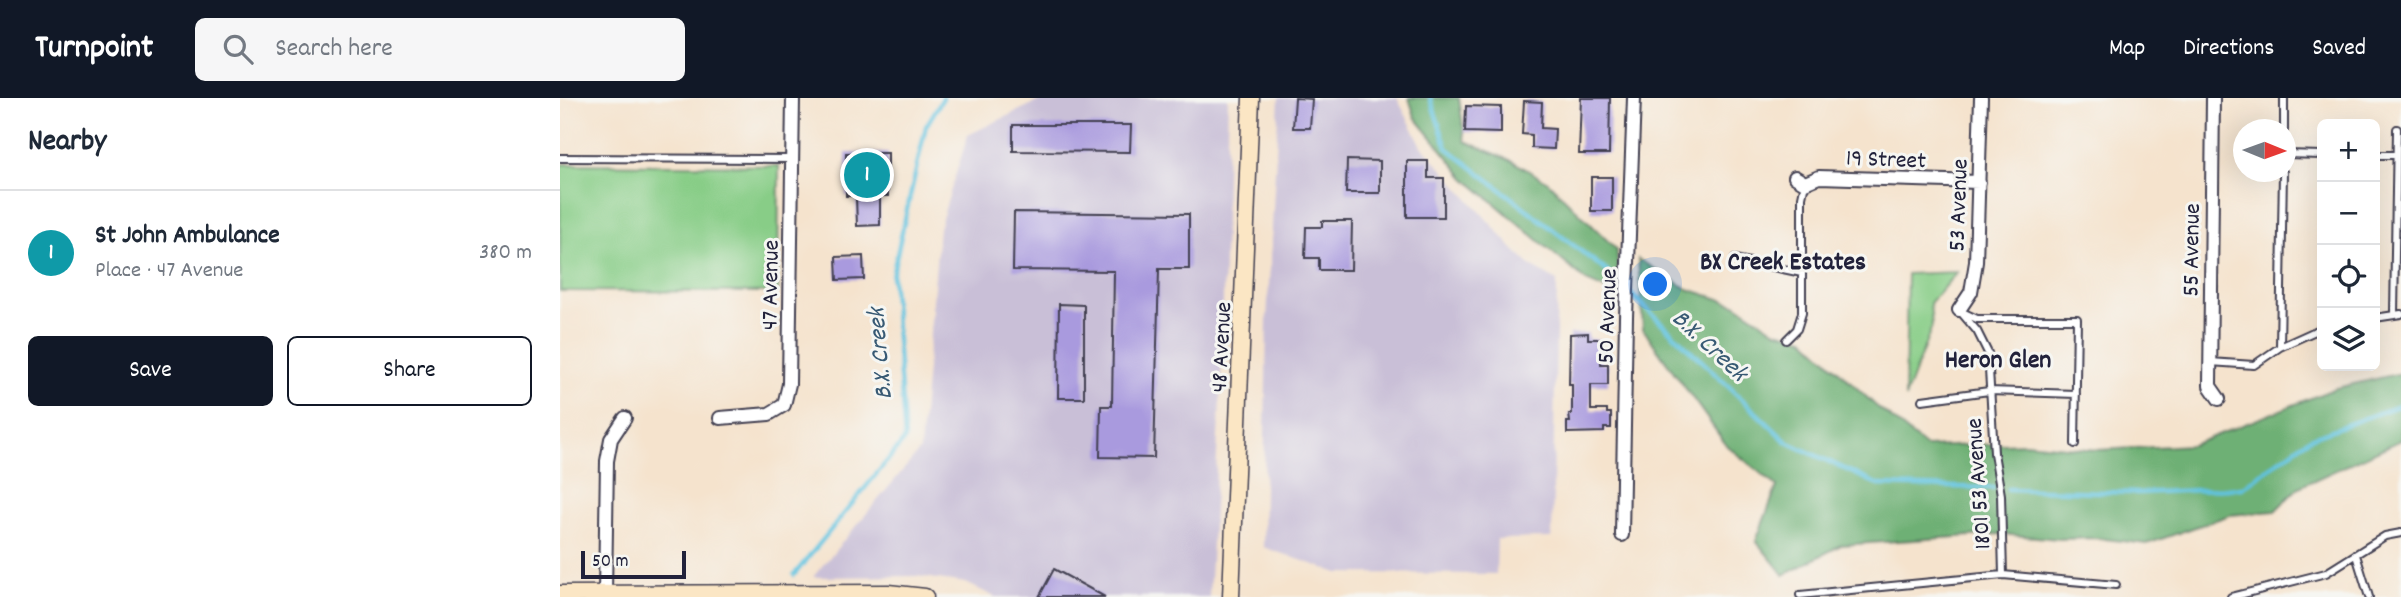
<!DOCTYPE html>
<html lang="en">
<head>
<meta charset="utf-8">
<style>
  :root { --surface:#fff; --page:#f6f6f7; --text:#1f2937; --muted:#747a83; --line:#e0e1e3; --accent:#111827 }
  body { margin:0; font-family:Dekko,sans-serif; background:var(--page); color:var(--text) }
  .controls { position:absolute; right:21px; top:21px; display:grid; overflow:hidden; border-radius:10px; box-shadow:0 7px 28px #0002 }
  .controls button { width:63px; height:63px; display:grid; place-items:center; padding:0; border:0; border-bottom:2px solid var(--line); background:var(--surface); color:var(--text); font:35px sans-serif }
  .compass { position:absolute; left:1673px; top:21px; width:63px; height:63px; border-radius:50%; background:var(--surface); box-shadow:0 7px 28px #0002; rotate:91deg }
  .scale { position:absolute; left:21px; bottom:18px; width:105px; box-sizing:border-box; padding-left:7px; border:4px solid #22223b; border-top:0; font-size:19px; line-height:24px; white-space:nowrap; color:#22223b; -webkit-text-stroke:5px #f6f6f2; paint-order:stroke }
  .you { position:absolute; left:1096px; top:187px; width:24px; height:24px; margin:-18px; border:5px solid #fff; border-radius:50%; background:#1a73e8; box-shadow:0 0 0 10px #1a73e833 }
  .badge { display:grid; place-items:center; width:46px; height:46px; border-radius:50%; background:var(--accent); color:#fff; font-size:23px; font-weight:700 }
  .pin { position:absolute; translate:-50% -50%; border:4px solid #fff; box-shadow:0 2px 7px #0006 }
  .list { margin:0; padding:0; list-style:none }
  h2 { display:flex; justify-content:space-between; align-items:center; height:91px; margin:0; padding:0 28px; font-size:30px }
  h2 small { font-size:23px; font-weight:400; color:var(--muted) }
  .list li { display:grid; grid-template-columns:46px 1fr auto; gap:21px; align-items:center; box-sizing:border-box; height:126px; padding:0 28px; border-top:2px solid var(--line) }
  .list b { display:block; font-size:26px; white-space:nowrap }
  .list p { margin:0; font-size:23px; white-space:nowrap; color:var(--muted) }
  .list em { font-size:23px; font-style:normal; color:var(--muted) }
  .actions { display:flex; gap:14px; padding:21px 28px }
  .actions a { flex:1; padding:16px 0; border:2px solid var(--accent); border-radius:10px; text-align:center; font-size:24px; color:var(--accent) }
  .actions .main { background:var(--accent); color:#fff }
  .icon { flex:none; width:38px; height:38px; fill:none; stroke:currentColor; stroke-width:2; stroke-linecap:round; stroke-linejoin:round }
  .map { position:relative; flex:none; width:1841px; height:499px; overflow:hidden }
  header { display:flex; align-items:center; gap:42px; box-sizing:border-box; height:98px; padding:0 35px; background:var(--accent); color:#fff }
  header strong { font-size:33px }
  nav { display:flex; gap:38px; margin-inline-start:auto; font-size:24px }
  .search { width:490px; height:63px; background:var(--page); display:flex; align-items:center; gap:18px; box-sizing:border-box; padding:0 24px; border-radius:10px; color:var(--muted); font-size:26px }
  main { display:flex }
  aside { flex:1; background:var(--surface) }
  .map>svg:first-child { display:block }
  .industrial { fill:#c9bfd7 }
  .green { fill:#88cd87; stroke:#557861; stroke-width:2 }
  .forest { fill:#6eb074; stroke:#486958; stroke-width:2 }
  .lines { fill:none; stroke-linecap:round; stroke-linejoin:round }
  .stream { stroke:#60c3df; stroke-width:4.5 }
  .building { fill:#a99ade }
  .lane-casing { stroke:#423f51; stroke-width:10 }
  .street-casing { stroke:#423f51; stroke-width:16 }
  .secondary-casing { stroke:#423f51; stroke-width:19 }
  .lane { stroke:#fff; stroke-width:6 }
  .street { stroke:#fff; stroke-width:12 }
  .secondary { stroke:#fbe6c4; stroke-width:16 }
  .labels { text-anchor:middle; stroke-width:6; stroke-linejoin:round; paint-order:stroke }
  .street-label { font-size:24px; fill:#22223b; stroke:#f6f6f2 }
  .neighbourhood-label { font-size:26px; font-weight:bold; fill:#22223b; stroke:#f6f6f2 }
  .water-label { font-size:26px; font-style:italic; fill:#385a74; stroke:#f6f6f2 }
</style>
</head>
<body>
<header>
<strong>Turnpoint</strong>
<div class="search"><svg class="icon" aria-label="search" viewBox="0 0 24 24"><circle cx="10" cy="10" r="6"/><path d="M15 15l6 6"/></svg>Search here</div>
<nav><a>Map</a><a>Directions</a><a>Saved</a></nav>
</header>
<main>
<aside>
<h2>Nearby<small></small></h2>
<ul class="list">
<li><span class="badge" style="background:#0f9aa8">1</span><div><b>St John Ambulance</b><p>Place · 47 Avenue</p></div><em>380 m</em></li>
</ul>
<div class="actions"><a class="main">Save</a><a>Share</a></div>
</aside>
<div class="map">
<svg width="1841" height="499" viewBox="0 0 1841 499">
  <rect width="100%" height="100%" fill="#f6f6f2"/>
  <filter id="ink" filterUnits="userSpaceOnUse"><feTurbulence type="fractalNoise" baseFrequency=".0143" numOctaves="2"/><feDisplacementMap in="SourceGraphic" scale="14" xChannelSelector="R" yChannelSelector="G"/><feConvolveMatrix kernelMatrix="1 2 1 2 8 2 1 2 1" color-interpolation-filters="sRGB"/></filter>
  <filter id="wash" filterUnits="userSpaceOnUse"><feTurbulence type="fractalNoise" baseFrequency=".00686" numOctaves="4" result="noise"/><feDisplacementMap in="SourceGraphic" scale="28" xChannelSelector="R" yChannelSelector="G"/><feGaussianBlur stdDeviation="1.57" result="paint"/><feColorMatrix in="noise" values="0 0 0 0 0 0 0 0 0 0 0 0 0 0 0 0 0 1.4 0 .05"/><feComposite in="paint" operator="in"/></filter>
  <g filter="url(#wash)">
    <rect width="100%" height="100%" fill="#f5e3cd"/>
    <path class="industrial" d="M485,0H668L661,285L649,499H435L406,485L357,478L253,479L360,352L379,130L408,37Z
      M719,0H837L862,48L953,151L971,168L997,183L992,440L937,441L936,476L778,475L703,449L707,221Z"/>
    <path class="green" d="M0,66L219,68L218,194L0,193Z
      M1397,174L1370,205L1372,228L1345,300L1347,176Z"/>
    <path class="forest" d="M849,0H899L905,43L952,63L988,84L1057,152L1058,197L1026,183L905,80L855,19Z
      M1078,161L1128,191L1175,206L1216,233L1244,240L1315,307L1366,349L1466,345L1537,352L1632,347L1776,290L1841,275V342L1739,389L1715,413L1670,417L1587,446L1536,440L1499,441L1440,436L1281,447L1224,477L1196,443L1217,388L1167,348L1083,231Z"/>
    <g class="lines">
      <path class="stream" d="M870,0L887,50L1048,174L1065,190
        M1071,196L1227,344L1319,387L1433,390
        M1448,391L1577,395L1682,390L1750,340L1841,307
        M234,477L345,341L332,178L366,28L383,0"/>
    </g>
    <g id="blocks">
      <path class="building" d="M735,0L752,1L750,30H733Z
        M1021,0H1050L1049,56H1019Z
        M964,3L982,4L981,30L995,31L994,51L972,50V37L962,36Z
        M906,8L941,9V35L905,34Z
        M453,27H571L570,54L453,53Z
        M286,55H328V98H320V127L297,128L296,98H286Z
        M787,62L820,63V95H786Z
        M847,63H868V80H884V119H847Z
        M1031,79H1052V113H1031Z
        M454,114L629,116V171H599L594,360L540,359L541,308H552L554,173L453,172Z
        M762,123H792L791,172H759V160H745L746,129H762Z
        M303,158L304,181L277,182L276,159Z
        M499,206L524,207V300H498Z
        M1028,235V241H1041V266H1048V287H1031V312H1047V315H1051V330H1044V334L1007,335V324H1010L1009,316H1012V287H1009L1010,236Z
        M494,471L545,499H479Z"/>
    </g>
  </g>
  <g filter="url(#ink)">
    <use href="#blocks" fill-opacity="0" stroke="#423f51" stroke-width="2"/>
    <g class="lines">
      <g class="lane-casing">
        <path id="lane" d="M1724,32V0
          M1726,56L1762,57
          M1815,57H1836
          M0,60L232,61
          M1175,161L1242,175
          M1399,212L1417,233L1428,255L1434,355L1441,397L1443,477
          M1400,213L1417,221H1517L1515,346
          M1834,216L1837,31
          M1815,220L1841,216
          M1226,242L1237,231L1242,215V99L1245,85
          M1720,249L1723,74
          M1650,264L1694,267L1720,249L1762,230
          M1362,302L1429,293L1516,296
          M1796,457L1809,499
          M1240,497L1443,477L1556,487
          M1671,499L1766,475L1825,438L1841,435"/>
      </g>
      <g class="street-casing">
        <path id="street" d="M1653,0L1650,288L1659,301
          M1235,79L1245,85L1259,79L1419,84
          M1399,212L1411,194L1416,164L1421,0
          M160,320L209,316L224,307L229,286L233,0
          M1062,437L1066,219L1074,0
          M45,496L47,363L51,341L65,320"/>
      </g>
      <g class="secondary-casing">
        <path id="secondary" d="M0,496L328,495L365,499
          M671,499L691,0"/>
      </g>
      <use href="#lane" class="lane"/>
      <use href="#street" class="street"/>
      <use href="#secondary" class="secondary"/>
    </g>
  </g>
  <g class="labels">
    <g class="street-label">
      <text transform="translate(1326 60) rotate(2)" y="8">19 Street</text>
      <text transform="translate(1397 107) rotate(-88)" y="8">53 Avenue</text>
      <text transform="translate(1630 152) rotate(-89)" y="8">55 Avenue</text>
      <text transform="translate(209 187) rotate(-89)" y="8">47 Avenue</text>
      <text transform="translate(1046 218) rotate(-88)" y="8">50 Avenue</text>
      <text transform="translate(660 249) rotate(-87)" y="8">48 Avenue</text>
      <text transform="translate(1417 386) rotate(-94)" y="8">1801 53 Avenue</text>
    </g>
    <g class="neighbourhood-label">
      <text x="1223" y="171">BX Creek Estates</text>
      <text x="1438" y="269">Heron Glen</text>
    </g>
    <g class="water-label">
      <text transform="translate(1151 246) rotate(43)" y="9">B.X. Creek</text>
      <text transform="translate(318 256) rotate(-95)" y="9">B.X. Creek</text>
    </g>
  </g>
</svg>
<div class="controls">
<button>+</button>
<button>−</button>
<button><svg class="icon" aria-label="locate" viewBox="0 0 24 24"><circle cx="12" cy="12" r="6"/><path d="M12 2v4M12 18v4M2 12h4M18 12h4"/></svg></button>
<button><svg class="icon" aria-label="layers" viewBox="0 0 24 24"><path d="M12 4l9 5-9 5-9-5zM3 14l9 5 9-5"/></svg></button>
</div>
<svg class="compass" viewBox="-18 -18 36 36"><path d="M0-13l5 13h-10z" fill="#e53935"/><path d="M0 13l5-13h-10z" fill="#747a83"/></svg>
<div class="scale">50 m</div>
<div class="you"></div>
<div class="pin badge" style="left:307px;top:77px;background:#0f9aa8">1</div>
</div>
</main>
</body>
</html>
